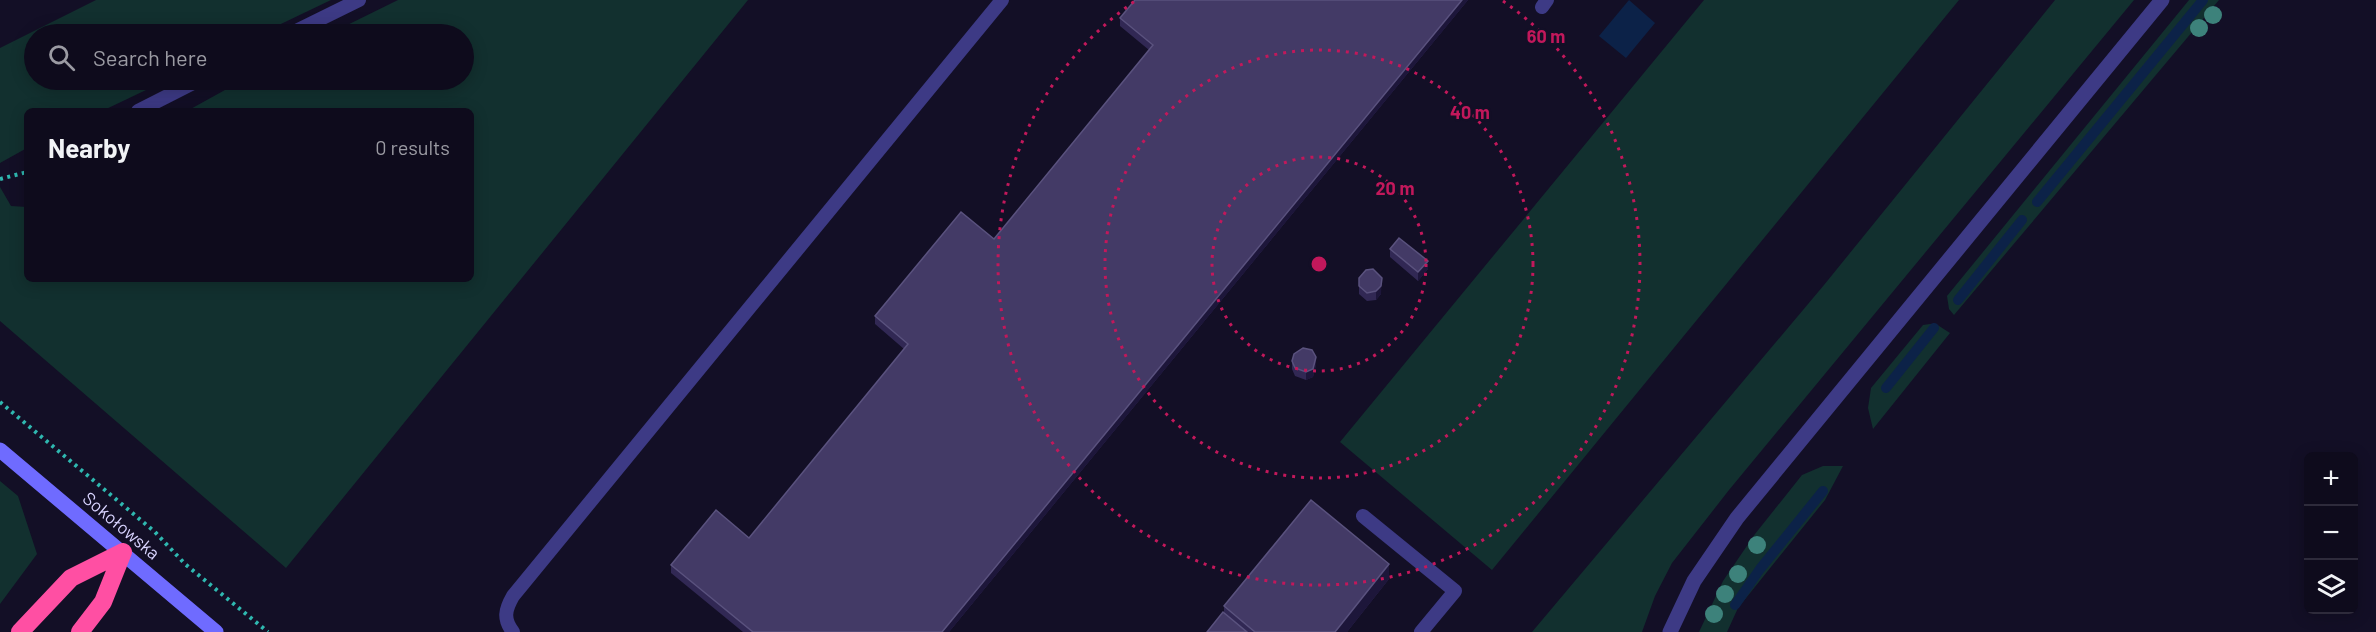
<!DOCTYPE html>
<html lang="en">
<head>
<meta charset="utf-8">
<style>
  :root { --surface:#0e0b1c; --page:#1c1929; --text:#f1f3f6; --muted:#9b9ba3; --line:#2e2b3b }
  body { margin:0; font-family:Barlow,sans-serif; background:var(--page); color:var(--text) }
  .controls { position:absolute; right:18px; bottom:18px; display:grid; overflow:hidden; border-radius:9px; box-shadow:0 3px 15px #0003 }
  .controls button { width:54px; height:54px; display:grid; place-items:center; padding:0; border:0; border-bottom:2px solid var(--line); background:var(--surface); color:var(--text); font:30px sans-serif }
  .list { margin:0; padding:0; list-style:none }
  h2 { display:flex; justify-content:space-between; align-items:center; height:78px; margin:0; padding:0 24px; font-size:26px }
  h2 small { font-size:20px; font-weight:400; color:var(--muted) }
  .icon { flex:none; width:33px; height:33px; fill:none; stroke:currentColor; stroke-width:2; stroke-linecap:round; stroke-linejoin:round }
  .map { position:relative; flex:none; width:2376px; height:632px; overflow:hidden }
  .search { position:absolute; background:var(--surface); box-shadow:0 3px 15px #0003; left:24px; top:24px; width:450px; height:66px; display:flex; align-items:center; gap:15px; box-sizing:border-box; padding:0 21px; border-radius:33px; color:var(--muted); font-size:22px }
  .panel { position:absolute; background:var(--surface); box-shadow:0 3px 15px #0003; left:24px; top:108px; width:450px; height:174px; border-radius:9px }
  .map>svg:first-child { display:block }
  .green { fill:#12302f }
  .water { fill:#0c2248 }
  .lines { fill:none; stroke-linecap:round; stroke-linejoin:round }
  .stream { stroke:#0c2248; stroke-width:10 }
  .path { stroke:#2fb8b0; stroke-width:4; stroke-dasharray:3 4.5; stroke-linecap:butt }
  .lane { stroke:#3d3a85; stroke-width:14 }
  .street { stroke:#3d3a85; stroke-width:15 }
  .secondary { stroke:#6f6bff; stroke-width:15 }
  .highway { stroke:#ff4fa3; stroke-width:18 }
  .tree { fill:#3d827b }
  .wall { fill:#312854 }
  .shaded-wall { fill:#1d163a }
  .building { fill:#433a66; stroke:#5a527e; stroke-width:1.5 }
  .ring { fill:none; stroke:#c2185b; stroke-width:3; stroke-dasharray:3 6 }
  .labels { text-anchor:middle; stroke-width:4.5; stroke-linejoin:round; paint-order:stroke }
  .street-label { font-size:18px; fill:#d9d4ff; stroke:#130f26 }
  .centre { fill:#c2185b; stroke:#130f26; stroke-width:3 }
  .ring-label { font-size:18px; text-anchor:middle; font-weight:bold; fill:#c2185b; stroke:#130f26; stroke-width:4.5; stroke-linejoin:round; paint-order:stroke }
</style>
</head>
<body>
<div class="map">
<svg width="2376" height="632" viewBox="0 0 2376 632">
  <rect width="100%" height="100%" fill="#130f26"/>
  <path class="green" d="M96,0H331L260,34H34V80H167L102,111H27V148L0,163V48Z
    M398,0H748L286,568L0,321V187L11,206L27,207V279H471V111H187L243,80H464V34H329Z
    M1704,0H1959L1492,570L1340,442Z
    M2055,0H2134L1729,490L1672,563L1655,596L1642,632H1532L1824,285Z
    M2189,0H2219L1954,315L1949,309L1947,296Z
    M1930,324H1936L1950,333L1873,429L1868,408L1871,388L1923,325Z
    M1823,466H1843L1825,500L1738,608L1727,632H1699L1723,581L1755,534L1802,475Z
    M0,481L18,496L37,554L0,604Z"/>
  <path class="water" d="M1629,0L1655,23L1626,58L1599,36Z"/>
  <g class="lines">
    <path class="stream" d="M2037,202L2203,0
      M1958,300L2022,220
      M1886,388L1934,328
      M1735,605L1760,569L1823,491"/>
    <path class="path" d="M0,179L27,172
      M0,402L155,532L185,564L268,632"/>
    <path class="lane" d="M1542,7L1547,0
      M290,34L359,0
      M138,111L199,80
      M1363,516L1455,591L1421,632
      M513,632C503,619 505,610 513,596L1002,0"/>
    <path class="street" d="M1670,632L1694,581L1737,518L2162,0"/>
    <path class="secondary" d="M0,450L216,632"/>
    <path class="highway" d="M20,632L71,578L123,552
      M80,632L103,602L123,552"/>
  </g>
  <g class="tree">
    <circle cx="2213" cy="15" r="9"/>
    <circle cx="2199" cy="28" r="9"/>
    <circle cx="1757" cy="545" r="9"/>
    <circle cx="1738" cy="574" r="9"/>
    <circle cx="1725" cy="594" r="9"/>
    <circle cx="1714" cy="614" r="9"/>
  </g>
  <path class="wall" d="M1468,0L949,632H743L671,573V565L749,538L904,349L875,324V316L994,239L1149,50L1120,26V18Z
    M1390,249L1428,269L1418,281L1390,257Z
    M1359,278L1381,294L1376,300L1367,301L1359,294Z
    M1292,361L1316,365L1313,377L1306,380L1295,376L1292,369Z
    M1389,579L1347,632H1207L1224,613V606Z"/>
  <path class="shaded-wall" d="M1462,0H1468L949,632H942Z
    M1428,261V269L1418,281V272Z
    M1382,278L1381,294L1376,300V291Z
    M1316,357V365L1313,377L1306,380V372Z
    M1389,564V579L1347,632H1335Z"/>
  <path class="building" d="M1135,0H1462L942,632H753L671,565L716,510L749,538L908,344L875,316L961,212L994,239L1153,45L1120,18Z
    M1399,238L1428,261L1418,272L1390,249Z
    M1373,269L1382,278L1381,286L1376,291L1367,293L1359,286V278L1366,270Z
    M1303,348L1312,350L1316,357L1313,369L1306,372L1295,368L1292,361L1294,354Z
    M1311,500L1389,564L1335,632H1255L1224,606Z
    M1223,612L1247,632H1207Z"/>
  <g class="ring">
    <circle cx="1319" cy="264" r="107"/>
    <circle cx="1319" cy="264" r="214"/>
    <path d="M1503 1A321 321 0 1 1 1135 1"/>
  </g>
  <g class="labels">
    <g class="street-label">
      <text transform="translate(121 526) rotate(40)" y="6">Sokołowska</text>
    </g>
  </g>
  <circle cx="1319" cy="264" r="9" class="centre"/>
  <g class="ring-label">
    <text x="1546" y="43">60 m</text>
    <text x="1470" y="119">40 m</text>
    <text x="1395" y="195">20 m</text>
  </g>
</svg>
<div class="controls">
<button>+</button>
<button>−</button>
<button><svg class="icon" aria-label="layers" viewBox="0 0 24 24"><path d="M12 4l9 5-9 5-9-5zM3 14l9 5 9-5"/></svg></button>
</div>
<div class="search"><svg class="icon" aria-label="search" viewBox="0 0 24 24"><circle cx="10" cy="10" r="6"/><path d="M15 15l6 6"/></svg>Search here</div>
<section class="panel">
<h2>Nearby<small>0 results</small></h2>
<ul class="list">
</ul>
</section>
</div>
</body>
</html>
